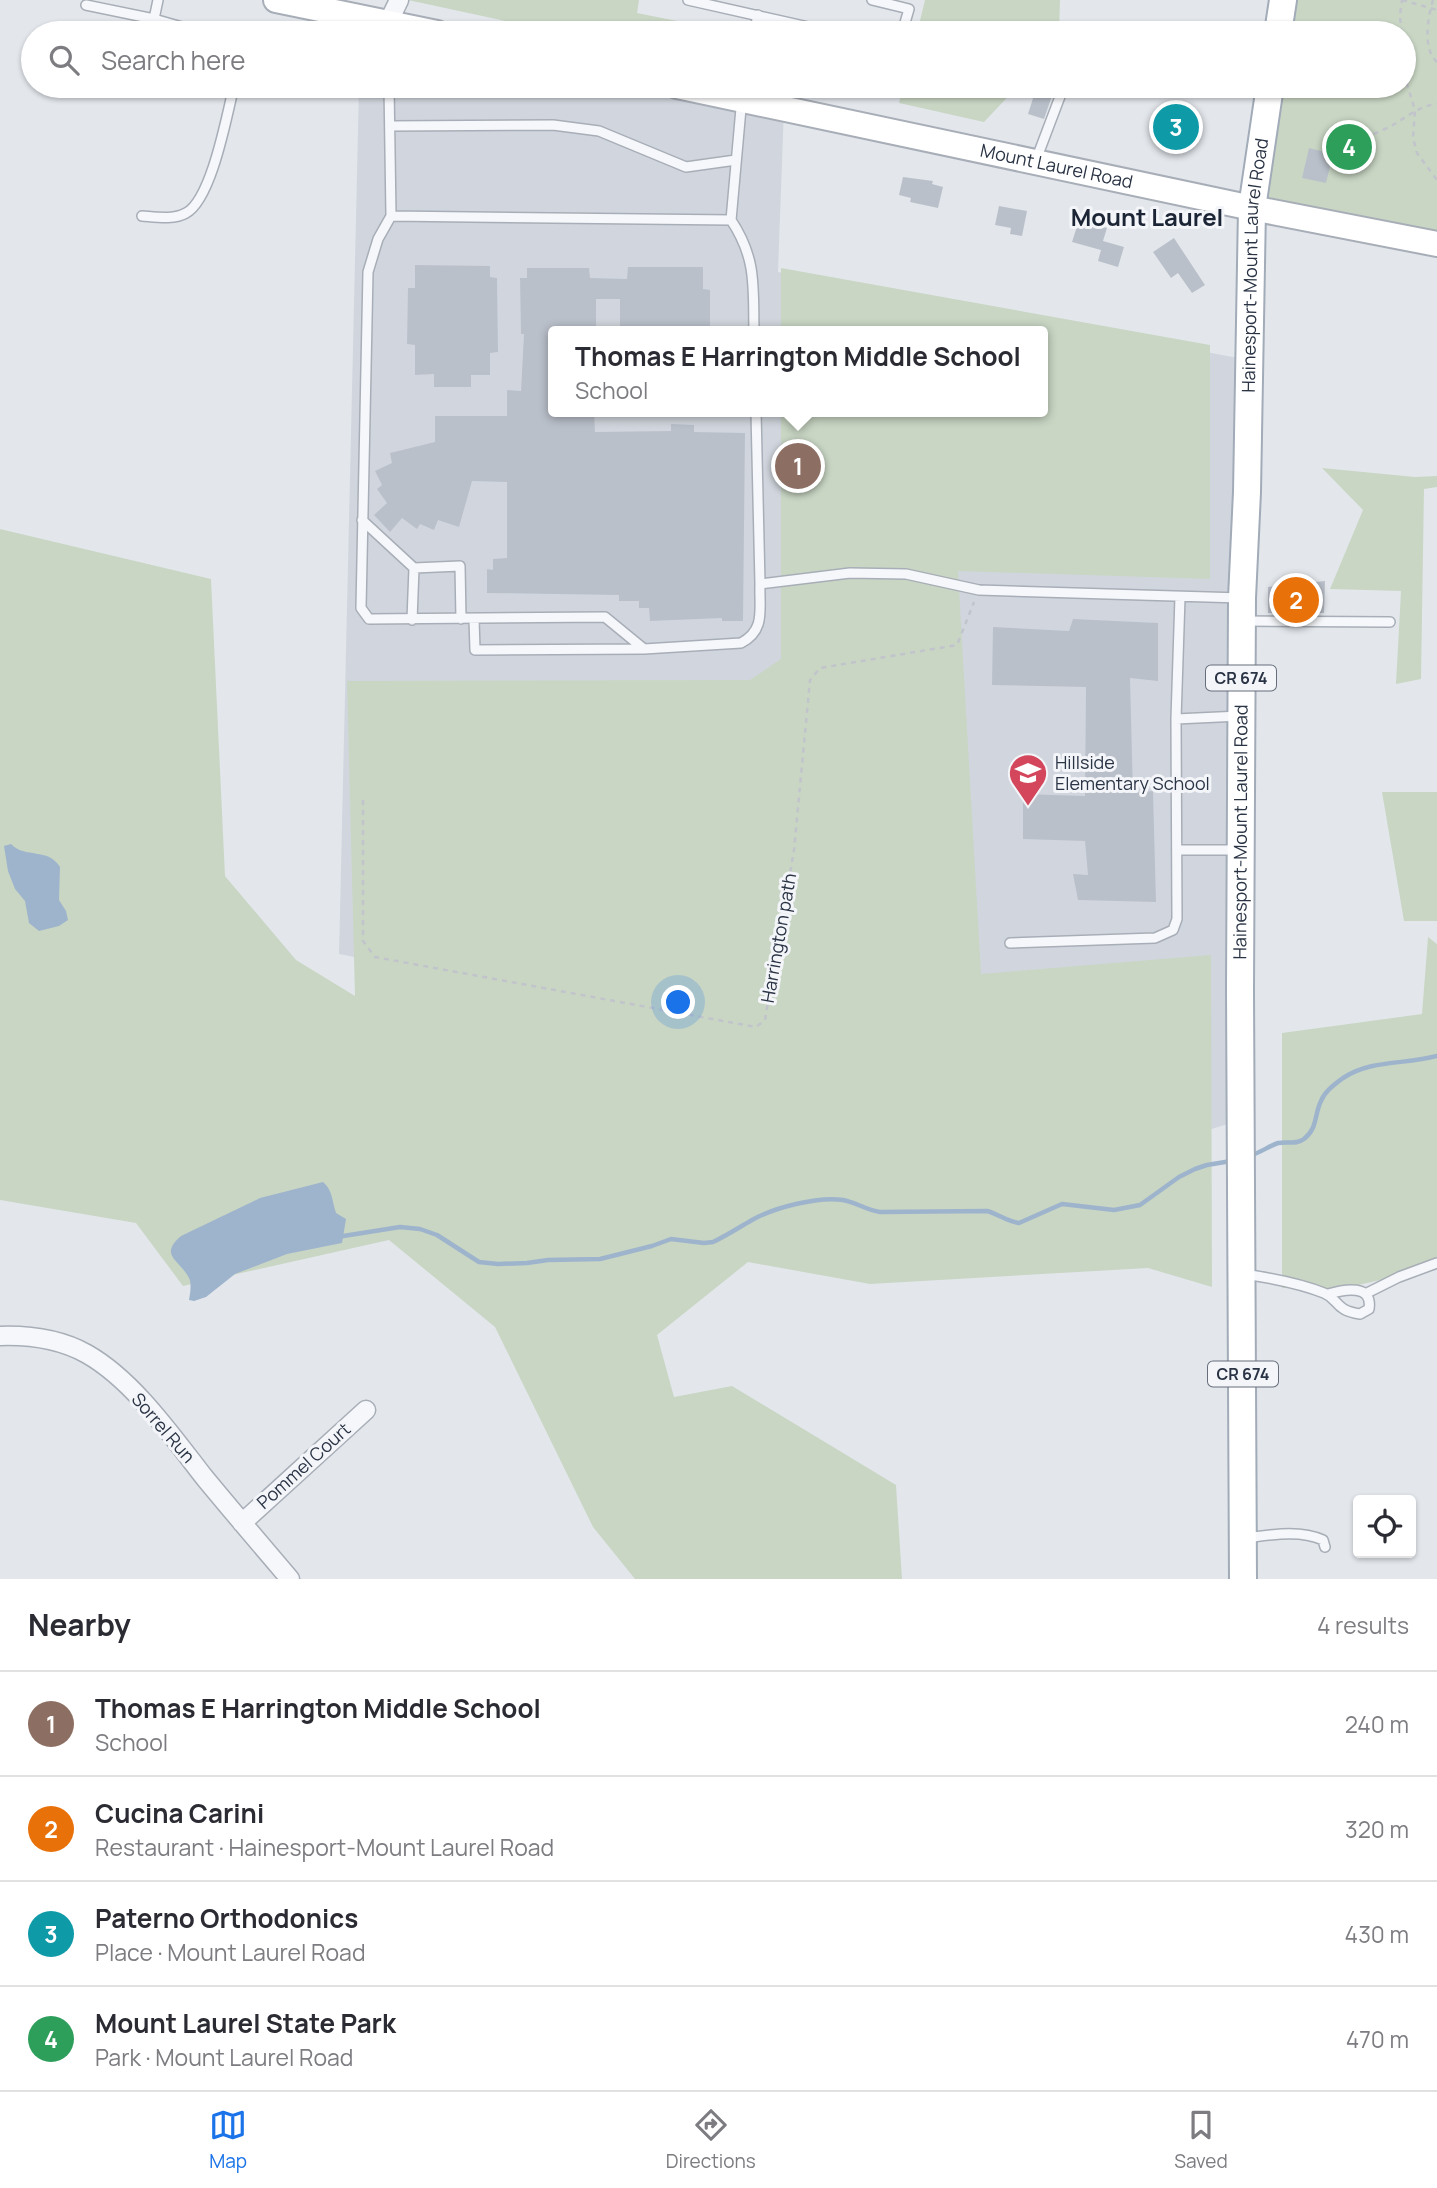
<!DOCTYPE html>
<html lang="en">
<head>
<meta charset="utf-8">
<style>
  :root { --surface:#fff; --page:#f2f2f3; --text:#2b2b33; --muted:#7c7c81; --line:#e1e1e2; --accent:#1a73e8 }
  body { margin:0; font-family:Manrope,sans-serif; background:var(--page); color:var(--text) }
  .controls { position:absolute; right:21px; bottom:21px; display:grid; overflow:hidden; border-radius:7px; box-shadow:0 2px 5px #0004 }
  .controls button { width:63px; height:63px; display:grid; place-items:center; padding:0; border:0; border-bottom:2px solid var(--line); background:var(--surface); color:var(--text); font:35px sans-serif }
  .you { position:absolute; left:679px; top:1003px; width:24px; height:24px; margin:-18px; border:5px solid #fff; border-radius:50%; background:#1a73e8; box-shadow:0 0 0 10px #1a73e833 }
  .badge { display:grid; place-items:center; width:46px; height:46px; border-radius:50%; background:var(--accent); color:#fff; font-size:23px; font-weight:700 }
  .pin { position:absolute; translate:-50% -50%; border:4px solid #fff; box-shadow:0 2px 7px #0006 }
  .popup { position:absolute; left:548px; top:326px; width:500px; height:91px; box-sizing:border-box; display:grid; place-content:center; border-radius:7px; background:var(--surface); filter:drop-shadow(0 2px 5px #0005); font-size:23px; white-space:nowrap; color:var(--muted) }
  .popup b { font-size:26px; color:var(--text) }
  .popup::after { content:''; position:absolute; left:50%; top:100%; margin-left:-14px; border:14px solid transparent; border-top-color:var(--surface) }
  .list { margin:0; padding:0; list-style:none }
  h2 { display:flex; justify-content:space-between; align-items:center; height:91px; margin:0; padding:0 28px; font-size:30px }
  h2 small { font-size:23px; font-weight:400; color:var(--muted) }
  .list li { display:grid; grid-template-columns:46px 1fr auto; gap:21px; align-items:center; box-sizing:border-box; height:105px; padding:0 28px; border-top:2px solid var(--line) }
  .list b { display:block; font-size:26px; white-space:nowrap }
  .list p { margin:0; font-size:23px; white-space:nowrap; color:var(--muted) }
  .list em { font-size:23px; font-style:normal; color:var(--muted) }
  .icon { flex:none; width:38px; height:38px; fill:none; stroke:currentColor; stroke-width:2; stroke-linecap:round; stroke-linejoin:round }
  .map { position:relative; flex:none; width:1437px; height:1579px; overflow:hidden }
  .search { position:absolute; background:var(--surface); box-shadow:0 2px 5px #0004; left:21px; right:21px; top:21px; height:77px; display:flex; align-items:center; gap:18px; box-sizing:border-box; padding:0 24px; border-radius:38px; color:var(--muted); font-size:26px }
  .sheet { height:511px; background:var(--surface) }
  nav { display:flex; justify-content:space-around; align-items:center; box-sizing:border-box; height:98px; border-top:2px solid var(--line); background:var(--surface); font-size:19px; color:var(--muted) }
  nav a { display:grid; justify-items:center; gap:4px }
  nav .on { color:var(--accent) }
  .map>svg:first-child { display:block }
  .built { fill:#d1d6de; fill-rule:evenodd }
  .green { fill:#c9d6c4 }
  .water { fill:#9eb4cc }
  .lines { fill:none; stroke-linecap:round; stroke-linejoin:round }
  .stream { stroke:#9eb4cc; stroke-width:4.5 }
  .building { fill:#bac0ca }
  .service-casing { stroke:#a8aeb7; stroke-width:12 }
  .minor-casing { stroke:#a8aeb7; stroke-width:21 }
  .secondary-casing { stroke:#a8aeb7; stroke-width:28 }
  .primary-casing { stroke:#a2abb8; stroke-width:30 }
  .path { stroke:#c1c4cb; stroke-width:2.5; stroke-dasharray:5 5; stroke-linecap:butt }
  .service { stroke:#f6f7fa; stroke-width:9 }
  .minor { stroke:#f6f7fa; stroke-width:18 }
  .secondary { stroke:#fff; stroke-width:24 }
  .primary { stroke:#fff; stroke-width:26 }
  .labels { text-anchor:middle; stroke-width:6; stroke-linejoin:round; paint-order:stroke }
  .shield { fill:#f3f5f9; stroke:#666e7b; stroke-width:2 }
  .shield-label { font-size:16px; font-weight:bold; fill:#2a3445 }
  .street-label { font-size:18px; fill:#2a3445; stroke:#f3f5f9 }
  .poi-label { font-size:18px; fill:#2a3445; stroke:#f3f5f9; text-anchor:start }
  .district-label { font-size:24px; font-weight:bold; fill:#1c2536; stroke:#f3f5f9 }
</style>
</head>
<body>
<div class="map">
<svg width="1437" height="1579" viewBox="0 0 1437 1579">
  <rect width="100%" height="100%" fill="#e3e7ec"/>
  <path class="built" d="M359,86H677L784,109L778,272L1249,360L1241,1120L1107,1161L777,1041L339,954ZM553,331H1043V412H553Z"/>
  <path class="green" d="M408,0H639L637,13L732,32L561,33Z
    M925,0H1060L1059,33H917Z
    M1286,0H1437V242L1252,208L1272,86H1404V33H1280Z
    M903,86H1018L984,122L899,103Z
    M781,268L1210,345V579L958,571L981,974L1211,955L1212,1287L1148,1268L870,1284L748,1262L657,1335L674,1397L732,1386L896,1485L902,1579H635L593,1527L495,1327L389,1240L183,1286L136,1223L0,1200V529L211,579L225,876L296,960L355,996L347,681L750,680L781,659V412H1043V331H781Z
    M1322,468L1415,477L1437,476V487L1424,489L1421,679L1396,684L1401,591L1330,589L1363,510Z
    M1382,792H1437V921H1404Z
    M1428,937L1437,944V1267L1341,1289L1282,1288V1033L1422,1014Z"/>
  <path class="water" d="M11,844C25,859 48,847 60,867L59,900L66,911L68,920L59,926L39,931L29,923L25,901L15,889L8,871L4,846Z
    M323,1182C333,1190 332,1202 336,1213L346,1219L342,1243L287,1254L235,1274L206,1297L194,1301L189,1300C190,1294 192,1284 189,1278C180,1260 158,1256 181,1236L260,1198Z"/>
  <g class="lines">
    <path class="stream" d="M1249,1156C1260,1153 1269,1146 1278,1143C1288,1141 1296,1145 1304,1139C1318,1128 1314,1115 1321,1101C1325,1091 1335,1084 1343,1078C1372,1059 1405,1065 1437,1056
      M337,1237L400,1227L420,1229L437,1235L479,1262L498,1264L527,1263L548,1260L600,1259L652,1246L671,1239L704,1243L713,1242C726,1236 738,1228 752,1220C773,1208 818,1196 843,1200C855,1202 866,1210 880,1212L987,1211C998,1214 1008,1222 1019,1223L1062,1204L1114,1210L1140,1205L1179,1177L1195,1169L1207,1165L1231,1161"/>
  </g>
  <path class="building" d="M1037,86L1054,90L1044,119L1028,114Z
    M1168,106L1191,111L1190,115L1196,117L1190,144L1157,137L1163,110L1167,111Z
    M1309,148L1333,154L1326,183L1302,178Z
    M903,177L933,181L932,184L943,187L938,208L910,202L911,198L899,195Z
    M999,206L1027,211L1022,236L1010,234L1011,228L995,225Z
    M1079,220L1107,228L1103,241L1124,247L1118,267L1098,261L1101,250L1072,242Z
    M1174,238L1205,285L1192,293L1178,273L1171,278L1153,252Z
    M415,265L490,266V277L497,278L498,352L490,353V375H471V387H434V374L415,375V345L407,344L408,288H415Z
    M628,267H703V289L710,290V331H620V299H596V331H553V412H594L595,432L671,431V424L694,425V432L745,433L743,621H722V618L650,621L649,608H639V601H619V595L487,593V569L493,570V559L507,558V482L472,481L459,527L438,520L434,530L420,524L417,529L402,518L390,532L374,515L387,503L377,489L382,485L375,471L392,463L390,453L435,442V416H507V390L521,391L524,334H521L520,278H527V268H589L590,278L627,279Z
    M1325,581L1324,613H1268V587Z
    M1073,619L1158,623V681L1130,678L1133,793L1153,791L1156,902L1078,900L1073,874L1088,875L1085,841L1023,839V794L1085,796L1086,687L992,685L993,627L1069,631Z"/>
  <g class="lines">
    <g class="service-casing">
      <path id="service" d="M158,0L154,19L203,33
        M688,0L835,33
        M872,0L909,9L902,33
        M86,5L154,19
        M754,33L758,15
        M389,86L391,216L731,220C757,259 753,287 754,331
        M390,126L553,125L599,131L686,167L736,160
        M1036,160L1064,86
        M142,216C156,217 174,220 186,213C212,199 227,114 234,86
        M391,216L378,239L368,272L361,608L369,619L605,617L644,649L741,643C766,630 759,609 760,584
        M731,220L743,86
        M756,412L760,584L850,573L906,574L979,590L1241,598
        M362,520L414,568L412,620
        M414,568L460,566L461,619
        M474,619L475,650L644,649
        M1244,621L1390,622
        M1176,719L1240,716
        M1177,850H1238
        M1010,943L1155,938L1173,930L1177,919L1176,719L1180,597
        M1244,1274C1271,1278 1299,1283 1324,1293C1339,1299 1334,1310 1360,1314L1369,1309C1373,1284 1345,1289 1328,1294
        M1367,1293L1399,1277L1437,1263
        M1245,1538C1270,1535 1299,1529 1323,1540L1325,1547"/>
    </g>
    <g class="minor-casing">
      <path id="minor" d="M388,23L399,0
        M0,1336C31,1335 60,1339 87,1354C133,1380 172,1436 204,1477C232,1511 261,1545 290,1579
        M242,1523L366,1410"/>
    </g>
    <g class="secondary-casing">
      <g id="secondary">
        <path d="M276,0L437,33"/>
        <path id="s1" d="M677,86L1252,208L1437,244"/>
      </g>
    </g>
    <g class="primary-casing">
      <g id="primary">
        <path d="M1278,33L1283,0"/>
        <path id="s2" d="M1243,1579L1240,990L1242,598L1247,492L1252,208L1270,86"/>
      </g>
    </g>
    <path class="path" d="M1402,0L1437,10
      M1433,0C1428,17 1422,49 1437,62
      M1401,33L1400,15L1402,0
      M1404,53L1406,81L1415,110L1413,138L1417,153L1437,180
      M1335,144C1351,140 1368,137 1383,130C1402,122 1416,106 1437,104
      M363,800V941L375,957L756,1027L765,1020L794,850L810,680L820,668L957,645L974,602"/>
    <use href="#service" class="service"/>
    <use href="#minor" class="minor"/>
    <use href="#secondary" class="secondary"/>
    <use href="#primary" class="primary"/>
  </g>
  <defs>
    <g id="school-pin" transform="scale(2.0125)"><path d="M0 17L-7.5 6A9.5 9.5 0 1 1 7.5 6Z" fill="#d3465c" stroke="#f3f5f9"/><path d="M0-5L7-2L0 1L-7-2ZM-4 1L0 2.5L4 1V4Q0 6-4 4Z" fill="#fff"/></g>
  </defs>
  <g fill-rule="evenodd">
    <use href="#school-pin" x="1028" y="773"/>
  </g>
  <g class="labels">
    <g class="shield">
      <rect x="1206" y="665.5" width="70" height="25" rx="5"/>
      <rect x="1208" y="1361.5" width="70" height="25" rx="5"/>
    </g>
    <g class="shield-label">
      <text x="1241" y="684">CR 674</text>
      <text x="1243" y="1380">CR 674</text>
    </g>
    <g class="street-label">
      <text dy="6" stroke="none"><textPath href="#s1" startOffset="388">Mount Laurel Road</textPath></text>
      <text dy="6" stroke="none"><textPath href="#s2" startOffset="1314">Hainesport-Mount Laurel Road</textPath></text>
      <text dy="6" stroke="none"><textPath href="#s2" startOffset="747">Hainesport-Mount Laurel Road</textPath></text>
      <text transform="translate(779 938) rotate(-80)" y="6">Harrington path</text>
      <text transform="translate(163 1428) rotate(49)" y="6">Sorrel Run</text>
      <text transform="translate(304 1466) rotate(-42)" y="6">Pommel Court</text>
    </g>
    <g class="poi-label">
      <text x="1055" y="769">Hillside<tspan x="1055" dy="21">Elementary School</tspan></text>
    </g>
    <g class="district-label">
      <text x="1147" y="226">Mount Laurel</text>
    </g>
  </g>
</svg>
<div class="controls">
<button><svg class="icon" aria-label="locate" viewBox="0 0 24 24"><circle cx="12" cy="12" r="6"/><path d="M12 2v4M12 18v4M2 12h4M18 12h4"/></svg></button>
</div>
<div class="you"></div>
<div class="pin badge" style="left:798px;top:466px;background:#8d6e63">1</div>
<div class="popup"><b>Thomas E Harrington Middle School</b>School</div>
<div class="pin badge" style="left:1296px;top:600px;background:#e8710a">2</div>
<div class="pin badge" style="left:1176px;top:127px;background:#0f9aa8">3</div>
<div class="pin badge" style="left:1349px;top:147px;background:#2e9e5b">4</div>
<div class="search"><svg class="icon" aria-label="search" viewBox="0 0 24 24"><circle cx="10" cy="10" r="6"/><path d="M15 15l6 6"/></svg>Search here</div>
</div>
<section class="sheet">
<h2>Nearby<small>4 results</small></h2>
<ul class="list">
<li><span class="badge" style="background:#8d6e63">1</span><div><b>Thomas E Harrington Middle School</b><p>School</p></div><em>240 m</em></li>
<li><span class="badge" style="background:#e8710a">2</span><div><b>Cucina Carini</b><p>Restaurant · Hainesport-Mount Laurel Road</p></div><em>320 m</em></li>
<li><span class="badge" style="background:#0f9aa8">3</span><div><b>Paterno Orthodonics</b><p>Place · Mount Laurel Road</p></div><em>430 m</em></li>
<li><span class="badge" style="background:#2e9e5b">4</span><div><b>Mount Laurel State Park</b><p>Park · Mount Laurel Road</p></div><em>470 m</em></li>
</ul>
</section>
<nav>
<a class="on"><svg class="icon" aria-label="map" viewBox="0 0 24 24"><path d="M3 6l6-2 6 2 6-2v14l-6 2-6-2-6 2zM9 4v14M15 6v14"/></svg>Map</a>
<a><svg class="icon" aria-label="directions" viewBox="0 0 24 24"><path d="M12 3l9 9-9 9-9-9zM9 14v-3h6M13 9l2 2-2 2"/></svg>Directions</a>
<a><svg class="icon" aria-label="saved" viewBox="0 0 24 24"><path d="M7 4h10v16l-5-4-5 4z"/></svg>Saved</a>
</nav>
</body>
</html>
